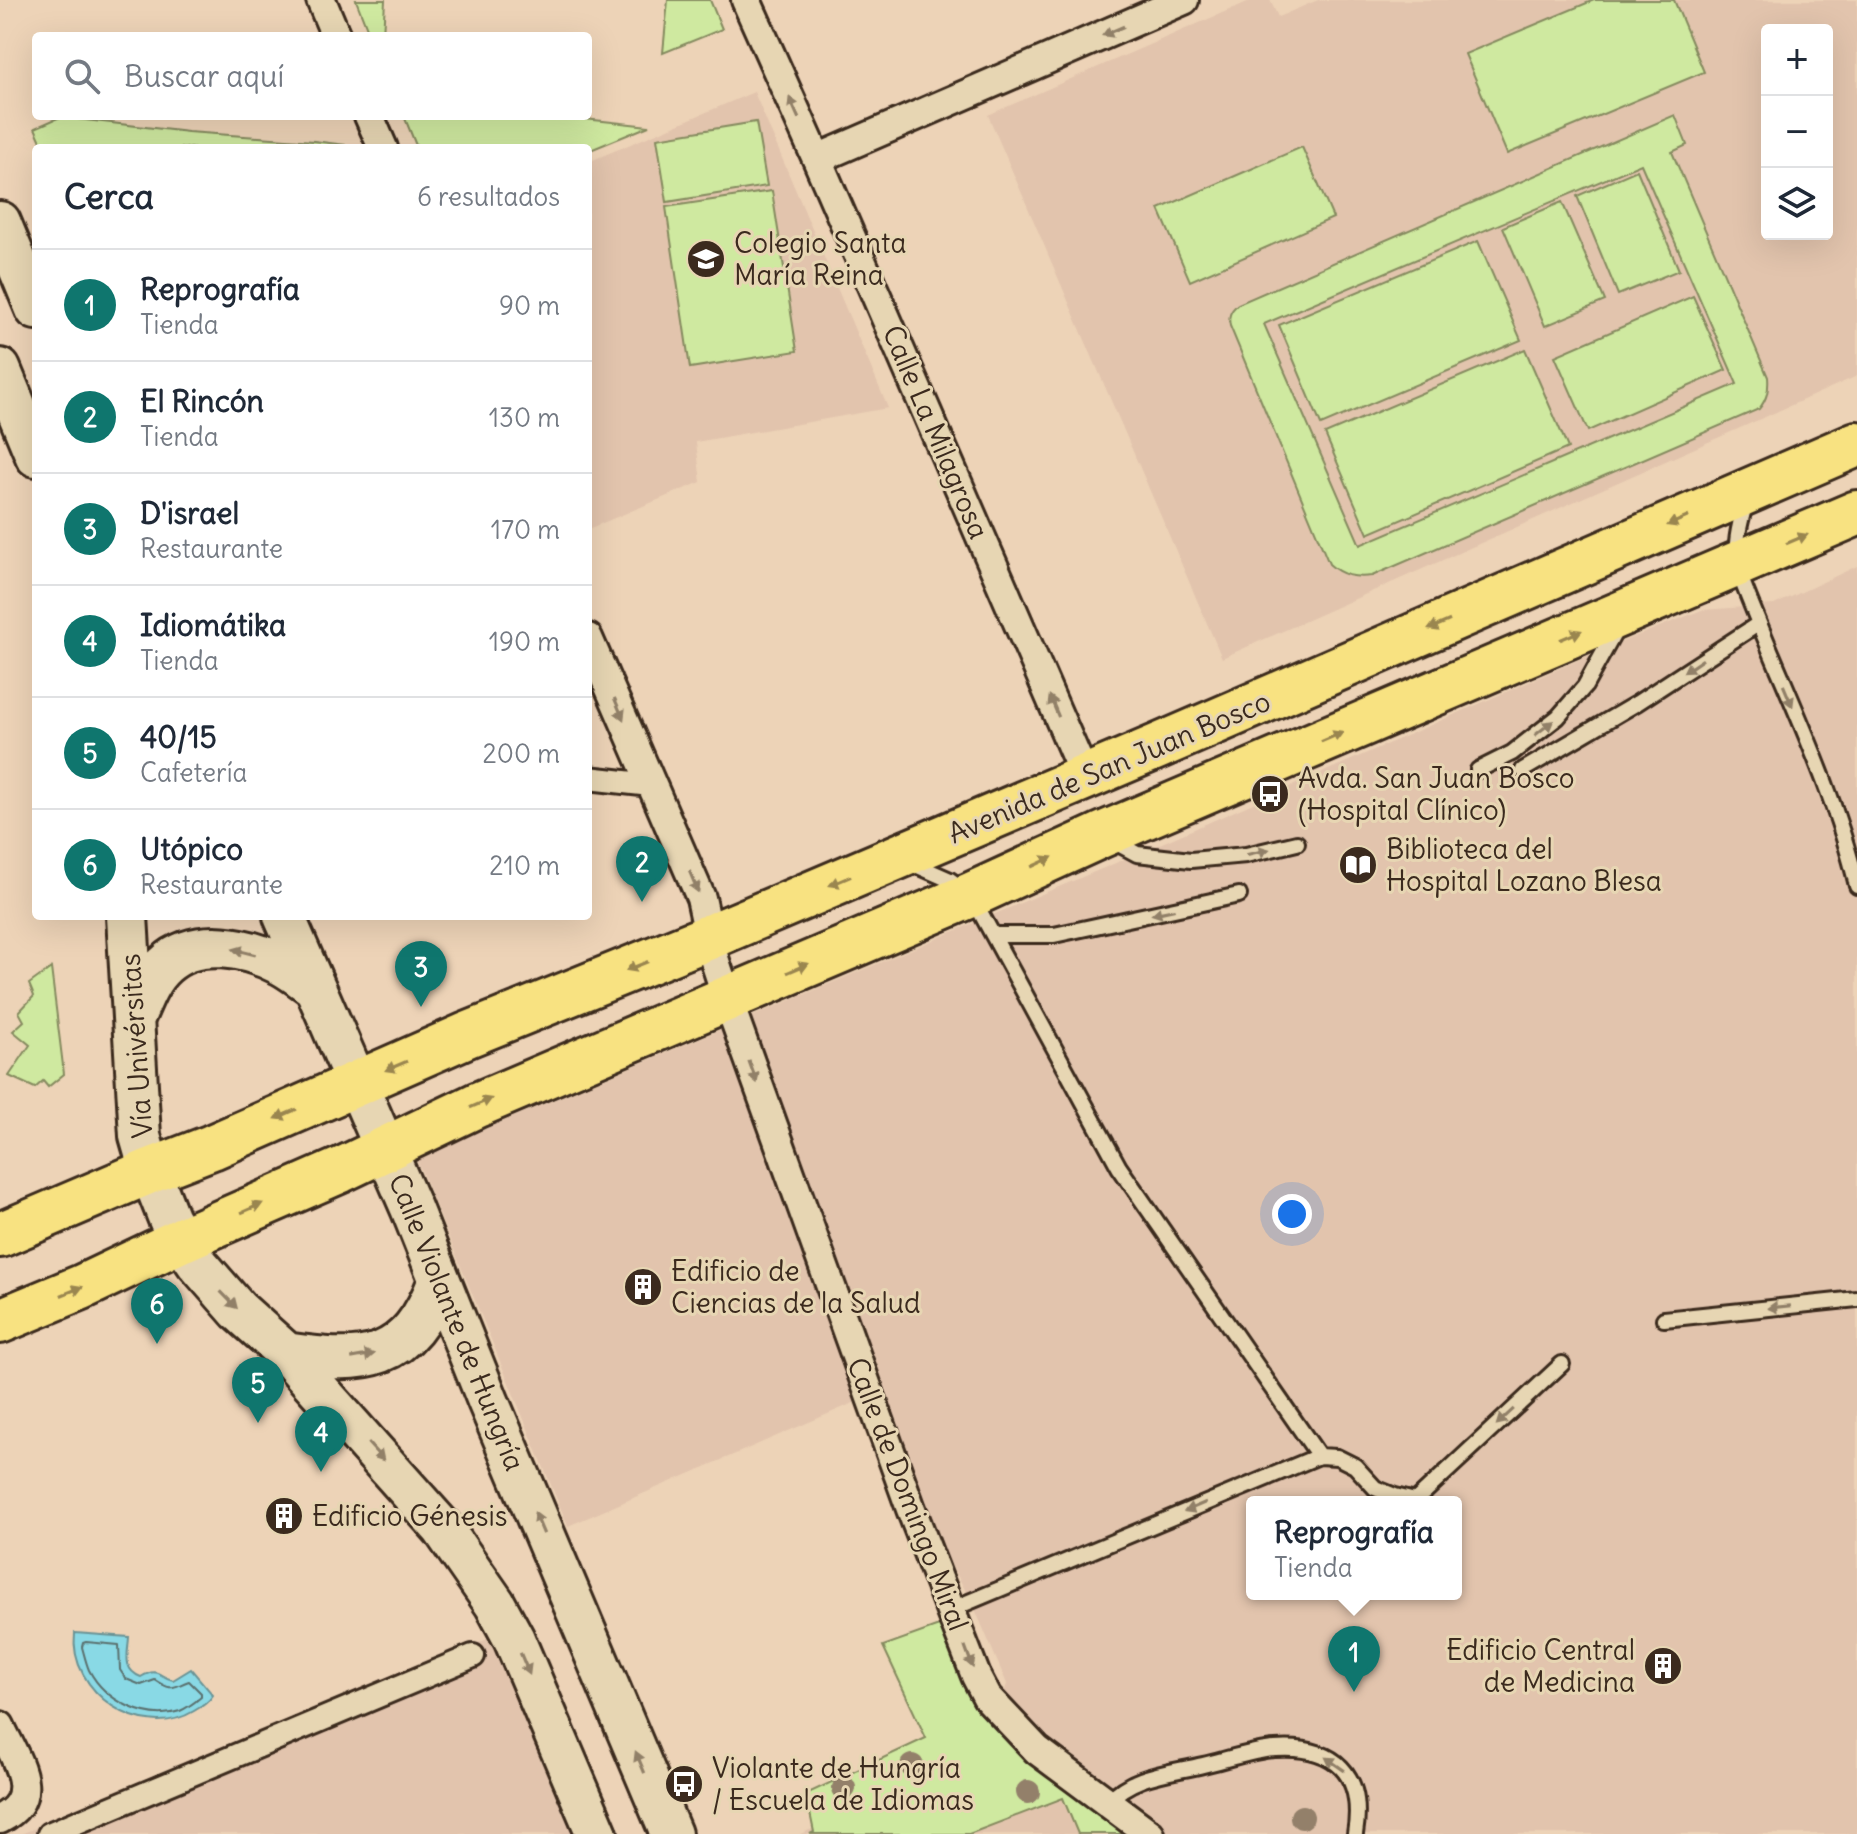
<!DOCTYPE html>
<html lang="es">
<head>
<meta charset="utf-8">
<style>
  :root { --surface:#fff; --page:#f6f6f7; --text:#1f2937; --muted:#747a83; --line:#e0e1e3; --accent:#0f766e }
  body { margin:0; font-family:Delius,sans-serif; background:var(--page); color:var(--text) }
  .controls { position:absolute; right:24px; top:24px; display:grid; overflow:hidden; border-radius:8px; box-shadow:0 8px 32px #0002 }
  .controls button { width:72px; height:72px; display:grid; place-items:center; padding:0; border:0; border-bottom:2px solid var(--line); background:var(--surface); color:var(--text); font:40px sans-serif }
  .you { position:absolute; left:1292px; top:1214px; width:28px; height:28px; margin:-20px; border:6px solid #fff; border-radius:50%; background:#1a73e8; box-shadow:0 0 0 12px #1a73e833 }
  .badge { display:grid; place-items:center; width:52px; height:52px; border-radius:50%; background:var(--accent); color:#fff; font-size:26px; font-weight:700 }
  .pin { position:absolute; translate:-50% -66px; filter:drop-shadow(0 2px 4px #0008) }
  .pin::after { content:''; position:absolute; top:42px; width:28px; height:24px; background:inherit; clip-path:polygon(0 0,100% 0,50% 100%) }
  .popup { position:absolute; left:1246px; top:1496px; width:216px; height:104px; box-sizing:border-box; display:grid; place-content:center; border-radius:8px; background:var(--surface); filter:drop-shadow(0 2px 6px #0005); font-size:26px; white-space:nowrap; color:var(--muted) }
  .popup b { font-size:30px; color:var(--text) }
  .popup::after { content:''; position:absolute; left:50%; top:100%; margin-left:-16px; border:16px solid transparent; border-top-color:var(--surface) }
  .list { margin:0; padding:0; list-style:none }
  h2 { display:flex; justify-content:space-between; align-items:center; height:104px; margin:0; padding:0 32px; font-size:34px }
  h2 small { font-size:26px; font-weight:400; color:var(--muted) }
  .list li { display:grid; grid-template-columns:52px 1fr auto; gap:24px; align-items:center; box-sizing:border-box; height:112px; padding:0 32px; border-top:2px solid var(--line) }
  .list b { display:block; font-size:30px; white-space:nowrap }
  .list p { margin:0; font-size:26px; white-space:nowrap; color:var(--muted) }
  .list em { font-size:26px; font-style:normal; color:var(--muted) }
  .icon { flex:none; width:44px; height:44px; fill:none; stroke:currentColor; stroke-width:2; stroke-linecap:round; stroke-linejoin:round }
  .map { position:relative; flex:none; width:1857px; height:1834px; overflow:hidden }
  .search { position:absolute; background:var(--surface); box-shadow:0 8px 32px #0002; left:32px; top:32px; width:560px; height:88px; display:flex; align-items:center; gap:20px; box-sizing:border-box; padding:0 28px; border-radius:8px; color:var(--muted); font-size:30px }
  .panel { position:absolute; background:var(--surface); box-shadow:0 8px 32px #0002; left:32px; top:144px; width:560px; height:776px; border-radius:8px }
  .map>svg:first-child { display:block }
  .built { fill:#e2c4ad; fill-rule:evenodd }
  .green { fill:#cfe9a0; stroke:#858a5f; stroke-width:2; fill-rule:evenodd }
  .water { fill:#89d9e5; stroke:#6a9395; stroke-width:2 }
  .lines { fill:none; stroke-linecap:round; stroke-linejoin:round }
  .shore { stroke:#5a706e; stroke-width:2 }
  .service-casing { stroke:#3b2a1e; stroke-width:20 }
  .pedestrian-casing { stroke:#3b2a1e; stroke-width:28 }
  .minor-casing { stroke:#3b2a1e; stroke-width:34 }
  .secondary-casing { stroke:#3b2a1e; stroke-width:46 }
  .primary-casing { stroke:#3b2a1e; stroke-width:50 }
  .service { stroke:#e7d6b3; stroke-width:14 }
  .pedestrian { stroke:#e7d6b3; stroke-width:22 }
  .minor { stroke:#e7d6b3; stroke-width:28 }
  .secondary { stroke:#e7d6b3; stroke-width:40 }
  .primary { stroke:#f8e281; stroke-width:44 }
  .tree { fill:#93806a }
  .oneway { fill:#918068 }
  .oneway2 { fill:#9a8650 }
  .labels { text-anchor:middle; stroke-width:6; stroke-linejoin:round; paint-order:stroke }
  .poi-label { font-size:28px; fill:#3b2a1e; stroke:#e7d6b3; text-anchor:start }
  .street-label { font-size:28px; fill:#3b2a1e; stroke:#e7d6b3 }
</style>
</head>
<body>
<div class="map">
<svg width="1857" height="1834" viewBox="0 0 1857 1834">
  <rect width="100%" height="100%" fill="#edd3b7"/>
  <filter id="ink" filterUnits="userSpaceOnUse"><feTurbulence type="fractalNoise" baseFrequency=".0125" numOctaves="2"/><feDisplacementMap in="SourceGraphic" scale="16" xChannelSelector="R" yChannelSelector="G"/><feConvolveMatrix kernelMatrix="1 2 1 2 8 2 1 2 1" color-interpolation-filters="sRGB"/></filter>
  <g filter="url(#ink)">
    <path class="built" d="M1252,0H1270L1278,17L1318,0H1857V376L1222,658L988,115ZM1767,30H1827V234H1767Z
      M754,92L888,408L696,442L701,482L588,529V162Z
      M1857,566V1834H800L982,1759L1007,1684L971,1600L858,1401L568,1526L416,1158L1137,854L1606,648L1702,610L1774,605ZM1252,1502H1456V1594H1252Z
      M497,1635L586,1834H21Z"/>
    <path class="green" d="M356,0H385L383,36H370Z
      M668,0H710L722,29L663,53Z
      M1594,0H1674L1704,72L1507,154L1465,54Z
      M1675,115L1687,145L1672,152L1768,377C1769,390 1767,399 1759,409L1372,576C1355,578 1342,576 1329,564L1230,326C1228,316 1230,311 1238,304ZM1641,164L1737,384L1360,545L1264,324Z
      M404,116H557L649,126L588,151V148H417Z
      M60,117L188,132L314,141L345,145L346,148H44L35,128Z
      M756,122L767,186L667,202L657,138Z
      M1302,147L1333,218L1190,281L1159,209Z
      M1637,170L1679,270L1618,295L1577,196Z
      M772,191L797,351L690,368L666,207Z
      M1562,202L1605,301L1545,326L1503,227Z
      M1478,241L1521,340L1321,425L1279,325Z
      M1693,296L1726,370L1588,431L1555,356Z
      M1525,349L1568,448L1368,534L1325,434Z
      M51,968L64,1074L48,1087L43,1081L35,1088L9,1076L30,1045L13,1031L24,1021L19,1012L34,996L29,984Z
      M939,1626L983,1713L1047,1767L1134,1834H1078L1063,1798L969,1834H810L814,1832L806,1794L926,1738L883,1646Z"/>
    <path class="water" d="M75,1633L129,1637C128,1654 122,1670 141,1677C159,1666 158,1677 173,1680L191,1669L213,1695C208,1703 202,1706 194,1711C142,1743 68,1692 75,1633Z"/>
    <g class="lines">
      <path class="shore" d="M86,1642L119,1645L120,1670L126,1679L141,1685L155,1680C173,1692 172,1687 189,1681L201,1693V1697C195,1702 187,1708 180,1711C147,1722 105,1701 89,1670C86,1663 84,1654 82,1647L83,1643Z"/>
      <g class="service-casing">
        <path id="service" d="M1746,502C1739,525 1733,549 1739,573C1778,677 1832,779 1857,886
          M1478,770L1512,753L1558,717L1585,686L1617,628
          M1523,770L1637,703L1758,624
          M1113,841L1137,854L1191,860L1246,855L1297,843
          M909,862L950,880L971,895L1119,1167L1319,1456
          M994,935H1054L1239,895
          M1664,1319L1857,1299
          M952,1609L1319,1456L1337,1457L1355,1466L1375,1488L1395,1496L1415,1501L1562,1364
          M1108,1802C1131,1775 1170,1773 1203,1765C1225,1760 1254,1750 1275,1749C1335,1745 1365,1774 1355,1834"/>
      </g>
      <g class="pedestrian-casing">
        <path id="pedestrian" d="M588,778L651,785
          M49,1834L473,1656"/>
      </g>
      <g class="minor-casing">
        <path id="minor" d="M321,0L336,36
          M746,0L817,159L1085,777
          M369,116L383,148
          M817,159L1184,0
          M588,638L701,898L714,958L727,998L911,1509L976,1676L987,1697L1037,1750L1150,1834
          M0,1726C15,1759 44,1797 0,1819"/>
      </g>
      <g class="secondary-casing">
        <path id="secondary" d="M0,222L36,309
          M0,369L36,456
          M127,916L140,1136L150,1171L169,1219L181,1240L197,1263L238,1310L286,1353L443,1529L495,1604L514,1639L597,1834
          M284,916L411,1208L488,1401L671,1834
          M134,1018C142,1000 149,979 165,965C196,936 248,947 282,965C293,971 303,979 313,986
          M286,1353C366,1365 408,1363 439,1280"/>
      </g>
      <g class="primary-casing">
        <path id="primary" d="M0,1235L150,1171L212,1147L467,1035L709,937L1159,746L1857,444
          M0,1321L82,1287L181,1240L341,1170L477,1105L971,895L1102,835L1857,513"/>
      </g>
      <use href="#service" class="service"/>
      <use href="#pedestrian" class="pedestrian"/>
      <use href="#minor" class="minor"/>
      <use href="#secondary" class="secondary"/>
      <use href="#primary" class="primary"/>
    </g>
    <g class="tree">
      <circle cx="912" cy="1766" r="12"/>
      <circle cx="844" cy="1788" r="12"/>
      <circle cx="1028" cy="1792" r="12"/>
      <circle cx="1302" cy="1817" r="12"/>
    </g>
    <defs><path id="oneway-solid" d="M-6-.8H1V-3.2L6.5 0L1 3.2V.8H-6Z" transform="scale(2)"/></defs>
    <g class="oneway">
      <use href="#oneway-solid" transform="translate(1113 31) rotate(157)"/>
      <use href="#oneway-solid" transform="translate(794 108) rotate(-114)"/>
      <use href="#oneway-solid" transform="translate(1693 666) rotate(146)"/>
      <use href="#oneway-solid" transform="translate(1788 696) rotate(67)"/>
      <use href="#oneway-solid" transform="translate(1054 706) rotate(-113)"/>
      <use href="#oneway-solid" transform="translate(619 709) rotate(67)"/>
      <use href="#oneway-solid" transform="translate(1544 728) rotate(-38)"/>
      <use href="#oneway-solid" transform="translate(1258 852) rotate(-13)"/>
      <use href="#oneway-solid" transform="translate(694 882) rotate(67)"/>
      <use href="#oneway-solid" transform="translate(1163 912) rotate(168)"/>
      <use href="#oneway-solid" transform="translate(244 952) rotate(-166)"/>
      <use href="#oneway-solid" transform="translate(753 1072) rotate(70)"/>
      <use href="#oneway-solid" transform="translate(229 1300) rotate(46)"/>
      <use href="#oneway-solid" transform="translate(1779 1307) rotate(174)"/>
      <use href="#oneway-solid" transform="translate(363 1356) rotate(-10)"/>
      <use href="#oneway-solid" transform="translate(1505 1417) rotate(137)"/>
      <use href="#oneway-solid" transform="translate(376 1452) rotate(48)"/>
      <use href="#oneway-solid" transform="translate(1195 1507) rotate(157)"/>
      <use href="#oneway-solid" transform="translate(539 1523) rotate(-113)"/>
      <use href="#oneway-solid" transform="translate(969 1657) rotate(70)"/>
      <use href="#oneway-solid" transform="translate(525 1664) rotate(67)"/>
      <use href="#oneway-solid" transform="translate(640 1762) rotate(-113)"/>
      <use href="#oneway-solid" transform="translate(1335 1764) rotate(-145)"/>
    </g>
    <g class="oneway2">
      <use href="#oneway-solid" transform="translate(1678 521) rotate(157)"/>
      <use href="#oneway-solid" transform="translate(1797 539) rotate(-23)"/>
      <use href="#oneway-solid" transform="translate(1439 625) rotate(157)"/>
      <use href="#oneway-solid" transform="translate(1571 635) rotate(-23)"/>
      <use href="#oneway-solid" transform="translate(1332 737) rotate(-23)"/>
      <use href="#oneway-solid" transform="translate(1042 862) rotate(-25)"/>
      <use href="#oneway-solid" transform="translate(840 881) rotate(157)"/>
      <use href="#oneway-solid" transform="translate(637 966) rotate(158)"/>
      <use href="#oneway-solid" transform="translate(798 968) rotate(-23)"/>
      <use href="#oneway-solid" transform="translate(396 1066) rotate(157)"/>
      <use href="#oneway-solid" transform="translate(481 1103) rotate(-23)"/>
      <use href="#oneway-solid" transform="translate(286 1114) rotate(156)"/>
      <use href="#oneway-solid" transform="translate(252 1208) rotate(-24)"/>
      <use href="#oneway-solid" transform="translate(72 1291) rotate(-22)"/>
    </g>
  </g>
  <defs>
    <g id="school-disc" transform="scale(2)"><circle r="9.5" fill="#3b2a1e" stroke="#e7d6b3"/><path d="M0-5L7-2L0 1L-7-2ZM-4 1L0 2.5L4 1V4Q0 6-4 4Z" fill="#fff"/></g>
    <g id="bus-disc" transform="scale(2)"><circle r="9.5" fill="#3b2a1e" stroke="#e7d6b3"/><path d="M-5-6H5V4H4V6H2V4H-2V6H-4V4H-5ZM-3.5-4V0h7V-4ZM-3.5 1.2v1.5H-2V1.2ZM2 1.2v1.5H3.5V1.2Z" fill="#fff"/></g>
    <g id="library-disc" transform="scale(2)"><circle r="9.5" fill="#3b2a1e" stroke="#e7d6b3"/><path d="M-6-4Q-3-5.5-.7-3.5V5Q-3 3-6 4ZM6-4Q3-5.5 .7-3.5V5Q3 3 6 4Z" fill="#fff"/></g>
    <g id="building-disc" transform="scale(2)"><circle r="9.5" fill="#3b2a1e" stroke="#e7d6b3"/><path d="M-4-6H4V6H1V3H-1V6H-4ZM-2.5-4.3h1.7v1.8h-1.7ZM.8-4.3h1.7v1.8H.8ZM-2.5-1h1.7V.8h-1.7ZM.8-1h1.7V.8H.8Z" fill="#fff"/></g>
  </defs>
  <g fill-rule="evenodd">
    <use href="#school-disc" x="706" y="259"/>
    <use href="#bus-disc" x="1270" y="794"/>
    <use href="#library-disc" x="1358" y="865"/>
    <use href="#building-disc" x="643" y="1287"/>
    <use href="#building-disc" x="284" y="1516"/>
    <use href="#building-disc" x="1663" y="1666"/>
    <use href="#bus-disc" x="684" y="1784"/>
  </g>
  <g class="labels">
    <g class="poi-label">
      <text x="734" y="253">Colegio Santa<tspan x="734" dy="32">María Reina</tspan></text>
      <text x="1298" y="788">Avda. San Juan Bosco<tspan x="1298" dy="32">(Hospital Clínico)</tspan></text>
      <text x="1386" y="859">Biblioteca del<tspan x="1386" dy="32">Hospital Lozano Blesa</tspan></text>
      <text x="671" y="1281">Edificio de<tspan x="671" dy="32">Ciencias de la Salud</tspan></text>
      <text x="312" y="1526">Edificio Génesis</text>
      <text x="1635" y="1660" text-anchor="end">Edificio Central<tspan x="1635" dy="32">de Medicina</tspan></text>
      <text x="712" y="1778">Violante de Hungría<tspan x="712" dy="32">/ Escuela de Idiomas</tspan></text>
    </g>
    <g class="street-label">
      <text transform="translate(936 432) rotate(67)" y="10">Calle La Milagrosa</text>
      <text transform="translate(1109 767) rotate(-23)" y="10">Avenida de San Juan Bosco</text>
      <text transform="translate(136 1046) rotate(-94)" y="10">Vía Univérsitas</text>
      <text transform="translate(457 1322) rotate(68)" y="10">Calle Violante de Hungría</text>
      <text transform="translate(908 1494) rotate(69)" y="10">Calle de Domingo Miral</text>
    </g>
  </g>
</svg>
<div class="controls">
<button>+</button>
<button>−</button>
<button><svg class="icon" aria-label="layers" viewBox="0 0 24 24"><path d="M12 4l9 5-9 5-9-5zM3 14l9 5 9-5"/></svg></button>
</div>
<div class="you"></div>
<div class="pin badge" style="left:1354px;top:1692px">1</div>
<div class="popup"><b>Reprografía</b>Tienda</div>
<div class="pin badge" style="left:642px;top:902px">2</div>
<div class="pin badge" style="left:421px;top:1007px">3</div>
<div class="pin badge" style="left:321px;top:1472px">4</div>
<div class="pin badge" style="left:258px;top:1423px">5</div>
<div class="pin badge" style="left:157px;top:1344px">6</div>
<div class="search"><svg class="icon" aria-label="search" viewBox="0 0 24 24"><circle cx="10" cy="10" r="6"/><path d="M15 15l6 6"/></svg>Buscar aquí</div>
<section class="panel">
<h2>Cerca<small>6 resultados</small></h2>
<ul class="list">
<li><span class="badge">1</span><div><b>Reprografía</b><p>Tienda</p></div><em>90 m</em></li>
<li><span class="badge">2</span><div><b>El Rincón</b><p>Tienda</p></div><em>130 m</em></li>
<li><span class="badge">3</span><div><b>D'israel</b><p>Restaurante</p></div><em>170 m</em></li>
<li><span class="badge">4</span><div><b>Idiomátika</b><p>Tienda</p></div><em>190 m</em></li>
<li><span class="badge">5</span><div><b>40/15</b><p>Cafetería</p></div><em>200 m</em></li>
<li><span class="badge">6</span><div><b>Utópico</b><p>Restaurante</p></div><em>210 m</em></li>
</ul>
</section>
</div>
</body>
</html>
